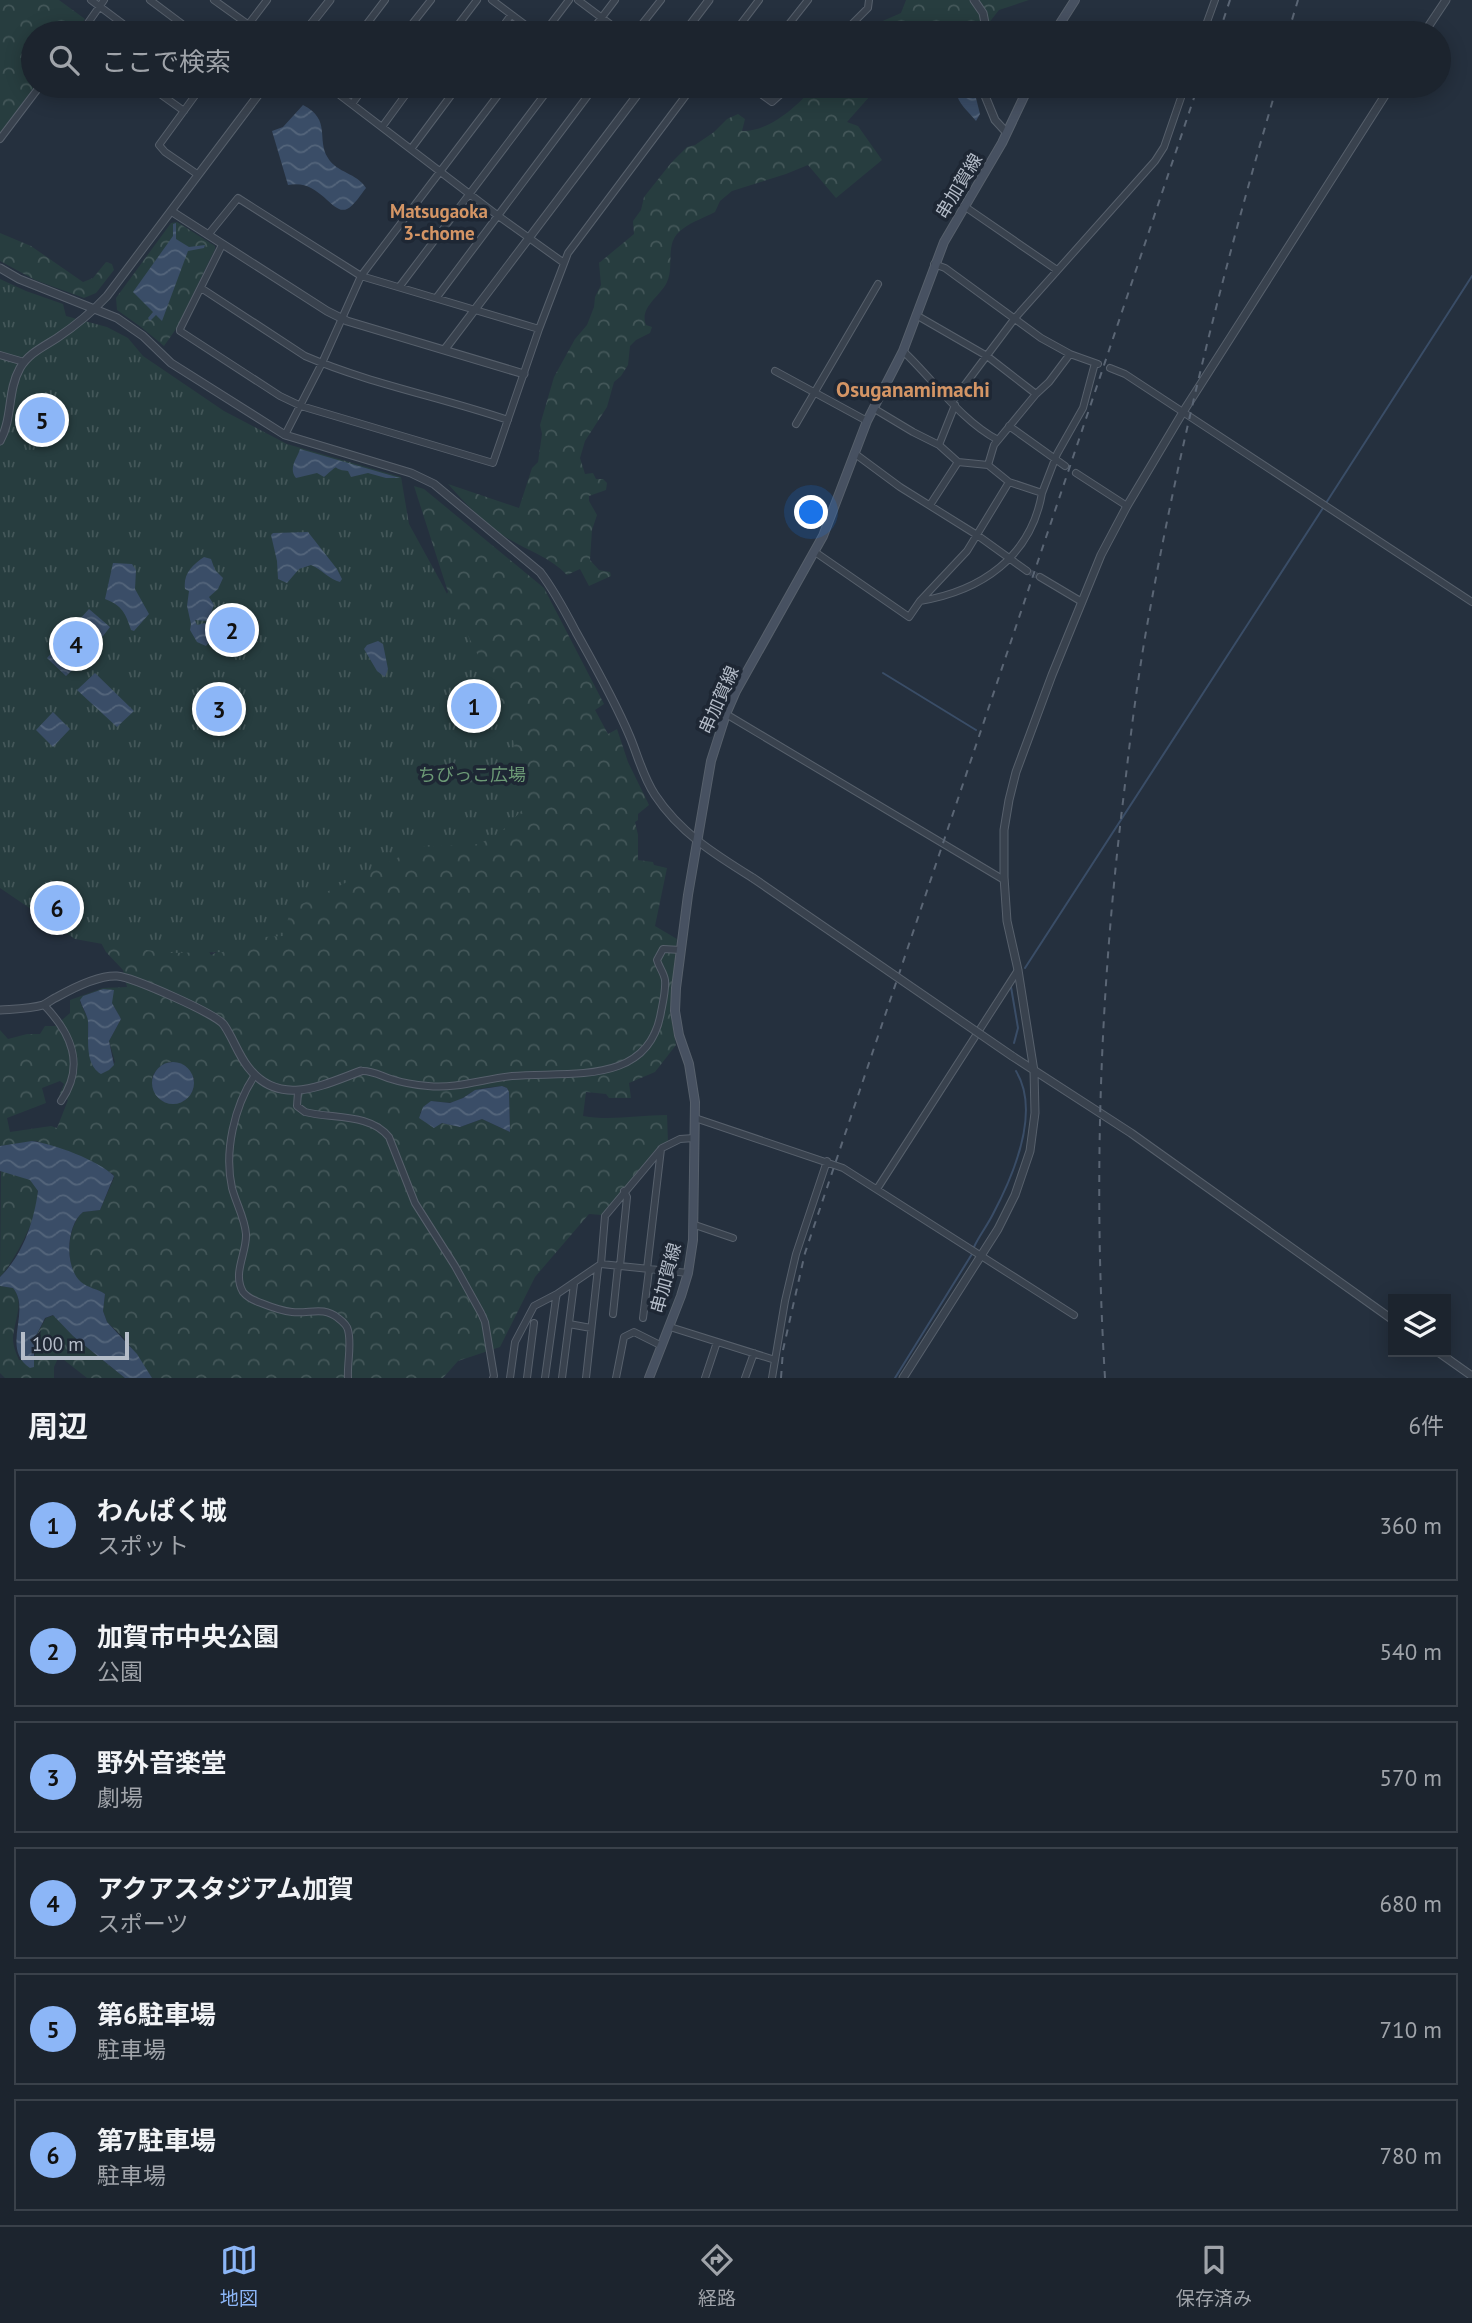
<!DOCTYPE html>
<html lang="ja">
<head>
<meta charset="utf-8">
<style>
  :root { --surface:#1c242e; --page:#252c36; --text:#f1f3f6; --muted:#a0a4aa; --line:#3a414a; --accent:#8cb6f7 }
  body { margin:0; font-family:"PT Sans","Noto Sans JP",sans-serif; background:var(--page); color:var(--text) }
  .controls { position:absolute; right:21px; bottom:21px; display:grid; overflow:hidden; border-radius:0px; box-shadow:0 4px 18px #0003 }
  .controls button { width:63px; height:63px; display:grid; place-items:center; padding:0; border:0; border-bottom:2px solid var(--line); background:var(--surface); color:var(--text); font:35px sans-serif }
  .scale { position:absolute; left:21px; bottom:18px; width:108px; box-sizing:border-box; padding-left:7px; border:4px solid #b5bdc9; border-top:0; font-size:19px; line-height:24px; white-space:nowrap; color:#b5bdc9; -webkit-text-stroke:5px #1e2734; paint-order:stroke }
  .you { position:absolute; left:812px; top:513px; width:24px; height:24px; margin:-18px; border:5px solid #fff; border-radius:50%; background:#1a73e8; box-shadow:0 0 0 10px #1a73e833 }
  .badge { display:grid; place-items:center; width:46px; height:46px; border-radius:50%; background:var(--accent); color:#111; font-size:23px; font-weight:700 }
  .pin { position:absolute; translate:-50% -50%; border:4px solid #fff; box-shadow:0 2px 7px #0006 }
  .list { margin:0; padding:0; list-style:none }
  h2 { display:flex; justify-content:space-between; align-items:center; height:91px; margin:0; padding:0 28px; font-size:30px }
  h2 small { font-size:23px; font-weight:400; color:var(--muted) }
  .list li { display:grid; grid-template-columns:46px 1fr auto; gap:21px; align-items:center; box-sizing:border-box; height:112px; margin:0 14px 14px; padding:0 14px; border:2px solid var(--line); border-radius:0px }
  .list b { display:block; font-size:26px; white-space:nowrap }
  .list p { margin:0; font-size:23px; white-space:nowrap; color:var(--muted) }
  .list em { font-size:23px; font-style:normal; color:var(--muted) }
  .icon { flex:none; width:38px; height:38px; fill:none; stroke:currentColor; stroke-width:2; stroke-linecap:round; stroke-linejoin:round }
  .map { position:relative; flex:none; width:1472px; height:1378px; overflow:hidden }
  .search { position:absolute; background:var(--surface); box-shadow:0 4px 18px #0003; left:21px; right:21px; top:21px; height:77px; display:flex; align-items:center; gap:18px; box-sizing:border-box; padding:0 24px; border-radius:38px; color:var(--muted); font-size:26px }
  .sheet { height:847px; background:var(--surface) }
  nav { display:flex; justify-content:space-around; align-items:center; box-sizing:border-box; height:98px; border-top:2px solid var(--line); background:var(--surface); font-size:19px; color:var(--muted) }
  nav a { display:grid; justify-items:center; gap:4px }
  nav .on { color:var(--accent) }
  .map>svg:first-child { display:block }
  .forest { fill:url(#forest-crowns); fill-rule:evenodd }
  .park { fill:url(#park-tufts) }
  .water { fill:url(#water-waves) }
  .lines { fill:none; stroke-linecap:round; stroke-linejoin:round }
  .stream { stroke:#3a4d67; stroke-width:2 }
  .minor-tunnel { stroke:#3b4553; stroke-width:6; stroke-dasharray:6 3; stroke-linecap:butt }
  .minor-casing { stroke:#57606c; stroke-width:8 }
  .tertiary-casing { stroke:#57606c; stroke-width:9 }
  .secondary-casing { stroke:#57606c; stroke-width:10 }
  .minor { stroke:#39424e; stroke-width:6 }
  .tertiary { stroke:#39424e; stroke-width:7 }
  .secondary { stroke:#475161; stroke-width:8 }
  .rail { stroke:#5b6675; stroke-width:2; stroke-dasharray:7 7; stroke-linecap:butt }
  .tertiary-bridge-casing { stroke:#57606c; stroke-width:9; stroke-linecap:butt }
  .tertiary-bridge { stroke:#39424e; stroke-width:7 }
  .labels { text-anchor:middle; stroke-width:7; stroke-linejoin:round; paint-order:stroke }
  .street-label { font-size:18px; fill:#b5bdc9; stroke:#1e2734 }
  .park-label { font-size:18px; fill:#6c9a76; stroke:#1e2734 }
  .neighbourhood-label { font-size:19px; font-weight:bold; fill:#d49565; stroke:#1e2734 }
  .quarter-label { font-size:21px; font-weight:bold; fill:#d49565; stroke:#1e2734 }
</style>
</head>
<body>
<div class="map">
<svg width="1472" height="1378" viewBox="0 0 1472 1378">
  <defs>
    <pattern id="forest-crowns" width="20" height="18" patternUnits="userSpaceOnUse" patternTransform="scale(1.75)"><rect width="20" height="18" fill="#273d3f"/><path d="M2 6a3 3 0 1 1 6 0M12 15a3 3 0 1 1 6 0" fill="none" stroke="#445759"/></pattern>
    <pattern id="park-tufts" width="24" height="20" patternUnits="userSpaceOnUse" patternTransform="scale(1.75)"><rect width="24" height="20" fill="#273d3f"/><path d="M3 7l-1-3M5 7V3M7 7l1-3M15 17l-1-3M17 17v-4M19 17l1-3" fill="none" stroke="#445759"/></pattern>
    <pattern id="water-waves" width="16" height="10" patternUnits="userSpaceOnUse" patternTransform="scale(1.75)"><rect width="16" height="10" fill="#3a4d67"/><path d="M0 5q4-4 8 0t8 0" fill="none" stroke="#54657b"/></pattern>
  </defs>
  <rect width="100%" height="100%" fill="#25303e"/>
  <path class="forest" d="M0,0H59L85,19L74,33H33V86H35L0,133Z
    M906,0H1029L999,10L981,33H873L878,23L901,13Z
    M814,86H876L870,96L847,122L858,126L882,160L836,198L808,165L786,174L732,191L720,201L715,212C702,219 687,223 677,234C666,247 674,267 667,282C660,297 639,307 646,325L652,327L650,333L636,340L630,346L628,365L621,376L614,382L607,407L585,441L580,458L585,474L593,473L596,479H603L607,483L606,490L589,496V501L597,515L592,530L590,560L599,570L610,572L611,576L589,586L580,569L567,575C549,556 522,549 501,534C481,520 464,502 448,484L519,508L532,468L538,462L542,434L540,425L554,377L575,339L587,325L594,307L595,297L601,285L599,263L634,234L633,221L641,210L644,197L671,163L687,147L695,145L714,132L727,119L738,114L745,119L742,131C769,132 798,106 814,86Z
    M177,222L215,246V249L176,329L164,346L141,327L117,310L116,298L171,223Z
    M0,233L31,246L83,282L93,278L106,262L112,264L114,270L96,293L84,298L35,280L0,261Z
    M414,486L424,489L544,588L604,704L595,710L608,734L617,729L628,762L649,805L638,814V820L635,822L638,835V860L653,862L654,865L667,868L655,926L677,939L670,1011L676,1045L655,1072L629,1083L631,1098H609L606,1094L586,1092L583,1116C611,1121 638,1115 667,1115L668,1142L651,1155L602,1215L589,1214L535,1277L500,1347L458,1361L443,1378H152L126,1340L107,1322L103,1311L105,1294C97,1289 87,1288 80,1282C64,1267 67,1225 83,1212L100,1210L114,1178L113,1174L84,1159L36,1141L0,1146V1030L8,1039L27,1034H40L45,1026H55L70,1013V1000L103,988L127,987L123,970L106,952L93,928L193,926L211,955L226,948L448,592ZM103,989L112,999V1003L121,1019L109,1041L115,1062L109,1070L88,1038V1019L80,1002L83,996ZM170,1062L184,1065L194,1078L193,1090L184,1101L167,1103L161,1100L152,1078C156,1069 160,1065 170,1062ZM60,1081L64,1084L59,1096L68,1100L57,1128L51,1126L10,1132L7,1118L46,1103L42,1088ZM502,1086L507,1088L509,1092L510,1132L482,1119L460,1127L443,1123L437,1125L420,1113C431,1094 438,1105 454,1102C462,1100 467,1094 474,1091C482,1087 494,1087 502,1086Z
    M1,1171C11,1173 31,1176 36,1186C46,1205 14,1262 0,1277Z
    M0,1286L13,1288C25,1302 14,1321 13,1338C13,1346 16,1353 19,1360L35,1359L34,1340L46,1318L54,1315L73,1336L125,1378H87L59,1356L54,1367V1378H5L0,1373Z"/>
  <path class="park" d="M0,279L26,291L63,304L66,316L107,327L128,338L143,356L224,411L287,444L401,477L409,524L443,586L509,717L517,761L523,809L501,832L479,844L420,847L291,909L283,936L264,937L225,952L170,953L108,945L75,939L0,888Z"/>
  <path class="water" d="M958,86H973L980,114L976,121C968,111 952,99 958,86Z
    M303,105C332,120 316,139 328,158C337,173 357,173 366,188C361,194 354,206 347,209C332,216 320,178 288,185L272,131L283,127Z
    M176,223V239L189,247L205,245L204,248L188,251L162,321L156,315L150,321L148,318L153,312L133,292L173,236V224Z
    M300,449L400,478H386L368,473L351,477L348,471C329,470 343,461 324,477L317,473L296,478C288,468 297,459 300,449Z
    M308,532L337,569L342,579L340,582C330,580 321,569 311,565L299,569L287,583L278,579L277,561L271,535L273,533Z
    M204,557L211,559L215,570L223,578L218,589L209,597L214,605L208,621L195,620L197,625L205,623L208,626L210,641L206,646L197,642L190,630L191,624L187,606L189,591L185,589C183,574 192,565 204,557Z
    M113,563L132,564L136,570L135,589L149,614L134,631L131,630C126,614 122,605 105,599Z
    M89,609L110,627L90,653L66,676L47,658L55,649L54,647Z
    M378,641L383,644L388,669L385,677L377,671L364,649L367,645Z
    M95,673L134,711L117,727L77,690Z
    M53,712L70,729L53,747L36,730Z
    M103,989L114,990L112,1003L121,1019L109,1041L114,1065L109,1070L101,1074C84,1064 89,1038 88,1021C87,1014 82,1007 80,1000L83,996Z
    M152 1083a21 21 0 1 1 42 0a21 21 0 1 1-42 0Z
    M502,1086L507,1088L509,1092L510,1132L482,1119L460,1127L442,1123L434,1128L419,1118L423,1107L431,1101L450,1103L463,1098L475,1090Z
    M32,1141C54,1144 98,1160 114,1176L100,1210L83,1212C66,1225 64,1267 81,1282C88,1288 98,1289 105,1294L103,1311L107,1322L137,1354L152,1378H125L73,1336L53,1315L45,1318L34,1340V1367L30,1368C0,1348 32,1311 13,1288L0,1286V1277C23,1255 34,1221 38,1191L30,1180L0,1171V1146Z"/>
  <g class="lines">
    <path class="stream" d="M1326,503L1472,276
      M883,673L976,730
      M1025,968L1323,508
      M1011,987L1018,1028L1014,1043
      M974,1247C979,1236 987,1226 993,1214C1013,1176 1041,1112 1016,1071
      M895,1378L972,1254"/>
    <path class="minor-tunnel" d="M1027,571L1040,577"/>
    <g class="minor-casing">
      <path id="minor" d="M91,0L135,33
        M150,0L194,33
        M214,0L260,33
        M492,0L536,33
        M578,0L622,33
        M81,33L104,0
        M242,33L267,0
        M360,33L385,0
        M405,33L431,0
        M452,33L477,0
        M498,33L511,15
        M544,33L569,0
        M590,33L615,0
        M635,33L661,0
        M734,33L759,0
        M782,33L808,0
        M843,33L868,8L869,0
        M1203,33L1215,0
        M149,86L184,111
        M328,86L497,215L564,263
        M750,86L772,102L790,86
        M352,104L365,86
        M382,127L412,86
        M0,139L40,86
        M411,149L458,86
        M197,174L165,152L159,145L202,86
        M964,206L1057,270
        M208,235L238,198L361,276L539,329
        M222,245L180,329V331L280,396L301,406L493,463L539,329L568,253L693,86
        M934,264L945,268L1041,338L1070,354L1098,364
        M400,286L551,86
        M201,288L305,356C370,384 441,397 508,420
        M437,297L595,86
        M916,315L987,356L1036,394L994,445L988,465
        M903,351C934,380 960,420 998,440
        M0,355L24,362
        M1110,368L1125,374L1472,602
        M775,371L867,421
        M1036,394L1049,382L1070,354
        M952,402L1015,318L1155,161L1164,147L1185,86
        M873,408L913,432L939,445L958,462
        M796,424L878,284
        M1009,426L1065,466
        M285,435L322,363L361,276L505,86
        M939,445L955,405
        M854,453L900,487L977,535L1027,571
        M1076,473L1127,506
        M930,505L958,462L988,465L1009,482L1042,493L1057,454L1083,408L1095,363
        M815,552L909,617L920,601C981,591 1031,557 1042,493
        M1040,577L1082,602
        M920,601L967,551L1009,482
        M726,714L1004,880
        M44,1005C71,1033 86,1065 61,1101
        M361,1071C372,1070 381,1076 391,1079C403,1083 415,1085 428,1086C457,1089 483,1079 512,1076C568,1071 649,1087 661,1012C663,1002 666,990 665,980C664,973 659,967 657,960L663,949L681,950
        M255,1075C234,1106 224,1152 232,1188C236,1203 245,1219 246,1234C247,1253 232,1273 243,1292C247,1297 255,1301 261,1303C271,1307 281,1311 292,1312C310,1314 323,1306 338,1318C342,1321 347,1325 348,1330C352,1345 347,1363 348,1378
        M298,1092L297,1106L305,1112C332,1119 370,1113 389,1137L415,1203L455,1266L481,1313L485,1322L494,1376L493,1378
        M695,1118L843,1168L1074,1315
        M877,1189L1018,970
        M695,1225L733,1238
        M601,1264L688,1273
        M620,1266L627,1197L624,1191
        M647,1269L661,1149
        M613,1314L618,1266
        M643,1318L649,1270
        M569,1324L591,1328
        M670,1327L775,1360
        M510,1378L515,1342L534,1306L557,1294
        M527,1378L534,1323
        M545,1378L556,1298L557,1294L601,1264L605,1216L662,1148L680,1139L694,1138
        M562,1378L574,1284
        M586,1378L598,1268
        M616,1378L624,1337L634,1332L662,1346
        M705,1378L717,1342
        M745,1378L754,1353
        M772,1378L785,1301L796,1254L827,1161"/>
    </g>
    <g class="tertiary-casing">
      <path id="tertiary" d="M974,0L983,13L987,33
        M304,33L330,0
        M684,33L709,0
        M1424,33L1446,0
        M981,86L995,120L1006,132
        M171,211L327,311L347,321L524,374
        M0,268L19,279L117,318L143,336L171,363L285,435L411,473L434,484L540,572C554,590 565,611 576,632C595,666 615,701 630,737C638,756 643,777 655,795C680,833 716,855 753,878
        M445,349L644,86
        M0,441C13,418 7,391 20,368C29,353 43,347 57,338C75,326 92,312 107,296L265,86
        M0,1010C13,1009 30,1009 43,1005C48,1003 52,999 57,997C73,988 98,975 117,976C132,977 217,1014 224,1025C233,1038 238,1054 248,1067C279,1108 323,1085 361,1071
        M1012,1056L1131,1133L1393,1320
        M1438,1352L1472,1376
        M903,1378L998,1229L1015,1195L1030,1151L1035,1113L1034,1071L1018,970L1007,921L1004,877V830L1009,800L1016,772L1052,675L1101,555L1127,506L1183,412L1391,86"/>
    </g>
    <g class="secondary-casing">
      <path id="secondary" d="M1054,33L1075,0
        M649,1378L681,1296L688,1273L693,1240L695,1102L689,1064L679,1035L675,1011L676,988L688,895L711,761L726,714L736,691L823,536L867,421L903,351L944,242L1002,143L1029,86"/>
    </g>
    <use href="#minor" class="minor"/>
    <use href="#tertiary" class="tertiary"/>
    <use href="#secondary" class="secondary"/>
    <path class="rail" d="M1219,33L1230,0
      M1288,33L1298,0
      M781,1378L783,1350L805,1253L1198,86
      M1105,1378C1093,1183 1100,987 1124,793C1131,730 1139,667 1151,604C1183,429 1227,256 1277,86"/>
    <g class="tertiary-bridge-casing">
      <path id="tertiary-bridge" d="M753,878L1012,1056"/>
    </g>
    <use href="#tertiary-bridge" class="tertiary-bridge"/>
  </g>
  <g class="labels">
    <g class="street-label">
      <text transform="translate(959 186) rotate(-59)" y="6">串加賀線</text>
      <text transform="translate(719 700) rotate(-66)" y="6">串加賀線</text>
      <text transform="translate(666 1278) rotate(-75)" y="6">串加賀線</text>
    </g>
    <g class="park-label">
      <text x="472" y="781">ちびっこ広場</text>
    </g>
    <g class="neighbourhood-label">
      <text x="439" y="218">Matsugaoka<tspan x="439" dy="22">3-chome</tspan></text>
    </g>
    <g class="quarter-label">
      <text x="913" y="397">Osuganamimachi</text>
    </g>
  </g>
</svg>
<div class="controls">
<button><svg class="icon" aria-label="layers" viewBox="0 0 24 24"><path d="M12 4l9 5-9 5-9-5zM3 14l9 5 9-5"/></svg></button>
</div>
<div class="scale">100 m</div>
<div class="you"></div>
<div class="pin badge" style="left:474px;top:706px">1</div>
<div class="pin badge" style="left:232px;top:630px">2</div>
<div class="pin badge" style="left:219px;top:709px">3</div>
<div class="pin badge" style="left:76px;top:644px">4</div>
<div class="pin badge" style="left:42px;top:420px">5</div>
<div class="pin badge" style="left:57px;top:908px">6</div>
<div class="search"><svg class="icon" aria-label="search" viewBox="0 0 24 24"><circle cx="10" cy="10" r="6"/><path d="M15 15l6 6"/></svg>ここで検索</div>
</div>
<section class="sheet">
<h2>周辺<small>6件</small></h2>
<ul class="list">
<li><span class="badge">1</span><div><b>わんぱく城</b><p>スポット</p></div><em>360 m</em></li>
<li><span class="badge">2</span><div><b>加賀市中央公園</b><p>公園</p></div><em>540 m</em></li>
<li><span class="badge">3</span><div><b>野外音楽堂</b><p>劇場</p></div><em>570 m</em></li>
<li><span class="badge">4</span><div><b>アクアスタジアム加賀</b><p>スポーツ</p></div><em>680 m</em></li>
<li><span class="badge">5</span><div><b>第6駐車場</b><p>駐車場</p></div><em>710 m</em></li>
<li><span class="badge">6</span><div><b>第7駐車場</b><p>駐車場</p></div><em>780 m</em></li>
</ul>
</section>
<nav>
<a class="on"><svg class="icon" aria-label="map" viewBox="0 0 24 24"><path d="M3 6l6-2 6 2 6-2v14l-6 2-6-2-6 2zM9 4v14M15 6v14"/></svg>地図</a>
<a><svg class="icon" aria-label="directions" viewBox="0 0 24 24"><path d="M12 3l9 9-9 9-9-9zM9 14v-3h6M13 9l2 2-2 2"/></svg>経路</a>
<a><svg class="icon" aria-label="saved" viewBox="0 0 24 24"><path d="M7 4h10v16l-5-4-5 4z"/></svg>保存済み</a>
</nav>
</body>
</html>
